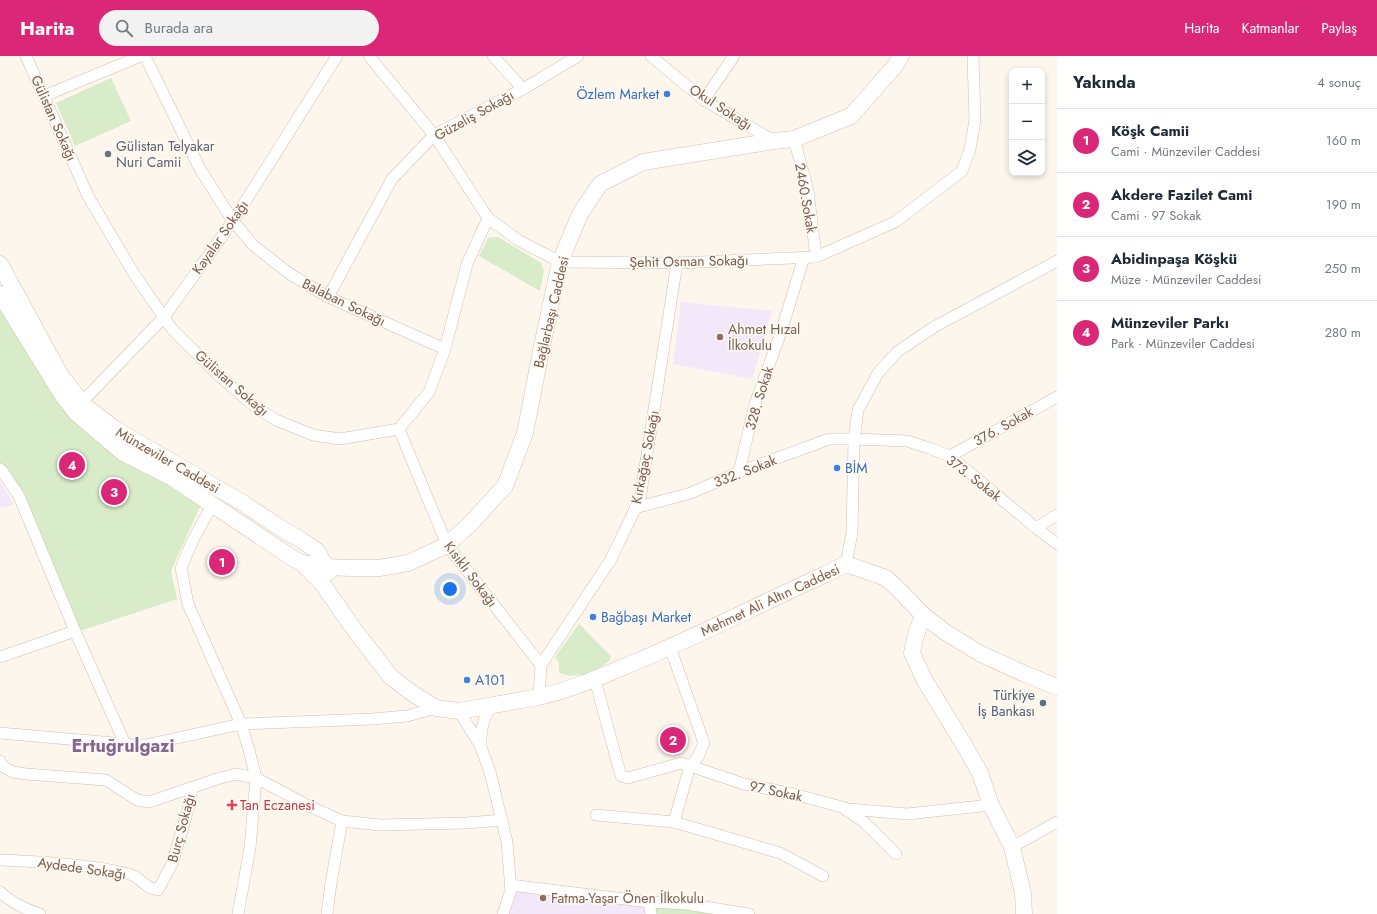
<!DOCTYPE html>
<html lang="tr">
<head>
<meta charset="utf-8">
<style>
  body { margin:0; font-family:Jost,sans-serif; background:#f2f2f3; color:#1f2937 }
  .controls { position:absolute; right:12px; top:12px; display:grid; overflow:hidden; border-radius:8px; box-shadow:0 2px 6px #0003 }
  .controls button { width:36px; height:36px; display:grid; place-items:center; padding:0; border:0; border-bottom:1px solid #e0e1e3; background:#fff; color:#1f2937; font:20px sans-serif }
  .you { position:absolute; left:450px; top:533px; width:14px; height:14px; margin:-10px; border:3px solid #fff; border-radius:50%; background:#1a73e8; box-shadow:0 0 0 6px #1a73e833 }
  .badge { display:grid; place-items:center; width:26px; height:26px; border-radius:50%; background:#db2777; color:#fff; font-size:13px; font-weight:700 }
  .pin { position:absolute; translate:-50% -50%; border:2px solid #fff; box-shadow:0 1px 4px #0006 }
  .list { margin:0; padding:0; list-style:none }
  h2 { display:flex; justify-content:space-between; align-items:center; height:52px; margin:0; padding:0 16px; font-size:17px }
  h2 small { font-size:13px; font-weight:400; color:#747a83 }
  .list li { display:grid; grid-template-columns:26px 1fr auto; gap:12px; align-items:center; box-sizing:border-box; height:64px; padding:0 16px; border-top:1px solid #e0e1e3 }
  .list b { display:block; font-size:15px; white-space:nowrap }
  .list p { margin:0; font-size:13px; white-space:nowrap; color:#747a83 }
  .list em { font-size:13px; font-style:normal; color:#747a83 }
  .icon { flex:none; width:22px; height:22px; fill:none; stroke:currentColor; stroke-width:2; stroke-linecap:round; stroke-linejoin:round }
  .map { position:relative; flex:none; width:1057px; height:858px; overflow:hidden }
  header { display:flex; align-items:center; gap:24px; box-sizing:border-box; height:56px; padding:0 20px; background:#db2777; color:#fff }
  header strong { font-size:19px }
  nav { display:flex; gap:22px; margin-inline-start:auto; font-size:14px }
  .search { width:280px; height:36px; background:#f2f2f3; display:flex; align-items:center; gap:10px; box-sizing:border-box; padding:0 14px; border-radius:22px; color:#747a83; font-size:15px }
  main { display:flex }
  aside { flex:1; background:#fff }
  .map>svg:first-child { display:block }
  .education { fill:#f3e8fa }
  .green { fill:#d8ecc9 }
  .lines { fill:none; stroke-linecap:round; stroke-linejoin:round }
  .street-casing { stroke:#d1beb0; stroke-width:12 }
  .secondary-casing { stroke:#d6c0b0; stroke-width:17 }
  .street { stroke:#fff; stroke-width:11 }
  .secondary { stroke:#fff; stroke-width:16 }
  .shop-dot { fill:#3f7fe0; stroke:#fffaf3; stroke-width:1.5 }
  .worship-dot { fill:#6b7280; stroke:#fffaf3; stroke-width:1.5 }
  .education-dot { fill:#8d6e63; stroke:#fffaf3; stroke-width:1.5 }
  .service-dot { fill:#5c6f8a; stroke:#fffaf3; stroke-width:1.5 }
  .health-dot { fill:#e0444e; stroke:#fffaf3; stroke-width:1.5 }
  .labels { text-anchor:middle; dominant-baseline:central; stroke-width:3; stroke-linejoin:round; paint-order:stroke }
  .shop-label { font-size:14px; fill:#366cbe; stroke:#fffaf3; text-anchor:start }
  .street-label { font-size:14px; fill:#7a5c4d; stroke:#fffaf3 }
  .worship-label { font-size:14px; fill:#5b616d; stroke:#fffaf3; text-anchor:start }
  .education-label { font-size:14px; fill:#785e54; stroke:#fffaf3; text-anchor:start }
  .service-label { font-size:14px; fill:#4e5e75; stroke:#fffaf3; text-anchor:end }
  .health-label { font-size:14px; fill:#be3a42; stroke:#fffaf3; text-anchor:start }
  .district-label { font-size:18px; font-weight:bold; fill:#846695; stroke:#fffaf3 }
</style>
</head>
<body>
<header>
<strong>Harita</strong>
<div class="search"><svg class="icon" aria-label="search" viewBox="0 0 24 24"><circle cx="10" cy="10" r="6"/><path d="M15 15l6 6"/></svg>Burada ara</div>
<nav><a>Harita</a><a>Katmanlar</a><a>Paylaş</a></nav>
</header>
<main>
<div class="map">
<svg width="1057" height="858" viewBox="0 0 1057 858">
  <rect width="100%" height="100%" fill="#fdf6ec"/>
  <g class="education">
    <path d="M 681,246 L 772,255 L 752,323 L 673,308 Z"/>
    <path d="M 0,424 L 7,437 L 14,449 L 0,452 Z"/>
    <path d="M 511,834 L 643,849 L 651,858 L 503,858 Z"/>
  </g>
  <g class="green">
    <path d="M 111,22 L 131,65 L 75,90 L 56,47 Z"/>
    <path d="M 492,181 L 498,181 L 541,207 L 544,214 L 540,235 L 479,200 L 488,182 Z"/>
    <path d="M 0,244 L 75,360 L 203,444 L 171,515 L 177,543 L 77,576 L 40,475 L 19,430 L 0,408 Z"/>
    <path d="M 579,568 L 611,600 L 609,605 L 591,618 L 570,620 L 559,617 L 559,607 L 555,601 Z"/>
    <path d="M 643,849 L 749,858 L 651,858 Z"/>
  </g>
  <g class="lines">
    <g class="street-casing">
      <g id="street">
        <path d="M 26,0 L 88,140 L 134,218 L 172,273 L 214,315 L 254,350 L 276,364 L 313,379 L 340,383 L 399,373 L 429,336 L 445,293 L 467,208 L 488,162"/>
        <path d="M 145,0 L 200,113 L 233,165 L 254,190 L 290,218 L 328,241 L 445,293"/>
        <path d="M 369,0 L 434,79 L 488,162 L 518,184 L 560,206 L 677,207 L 816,201 L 895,166 L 962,115 L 970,93 L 975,64 L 973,0"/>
        <path d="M 493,0 L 523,33"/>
        <path d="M 651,0 L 704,44 L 774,85"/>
        <path d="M 44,40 L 141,0"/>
        <path d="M 704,44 L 734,0"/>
        <path d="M 794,83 L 808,134 L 816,201"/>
        <path d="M 328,241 L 392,123 L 434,79 L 523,33 L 578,0"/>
        <path d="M 82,346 L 164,261 L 233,165 L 337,0"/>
        <path d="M 399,373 L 447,489 L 541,609"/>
        <path d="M 950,400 L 1057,341"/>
        <path d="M 0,413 L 3,416 L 19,440 L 75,575 L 125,688"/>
        <path d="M 739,416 L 755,348 L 781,276 L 804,201"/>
        <path d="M 212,449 L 192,486 L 181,512 L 188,548 L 241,668 L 249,694 L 256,722 L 250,792 L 238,858"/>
        <path d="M 635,452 L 691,437 L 739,416 L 829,383 L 854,383 L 907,385 L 929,392 L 950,400 L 1036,472 L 1057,488"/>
        <path d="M 1036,472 L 1057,459"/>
        <path d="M 846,508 L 852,477 L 854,383 L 858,354 L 878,317 L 897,296 L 934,271 L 1057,205"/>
        <path d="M 670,591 L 704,687 L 698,701 L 690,710 L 744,728 L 794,738 L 849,753 L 907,758 L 991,749"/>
        <path d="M 0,601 L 75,575"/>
        <path d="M 595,624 L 621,720 L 628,722 L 681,707 L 690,710 L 674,766"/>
        <path d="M 539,641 L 541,609 L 610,505 L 640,443 L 677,207"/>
        <path d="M 459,655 L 480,689 L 490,716 L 507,786 L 511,834 L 503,858"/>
        <path d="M 0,677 L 125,688 L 141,690 L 241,668 L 372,663 L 407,660 L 436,652"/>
        <path d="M 480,689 C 482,672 482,663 492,649"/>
        <path d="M 0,705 L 4,711 L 13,716 L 26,718 L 106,724 L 137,744 L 149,746 L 217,723 L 236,718 L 256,722 L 309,750 L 342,765 L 380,769 L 467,767 L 502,764"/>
        <path d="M 846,754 L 864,766 L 896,798"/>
        <path d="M 596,759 L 674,766 L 780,797 L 823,820"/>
        <path d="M 1012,791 L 1057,766"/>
        <path d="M 0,804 C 43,806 87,808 129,818 C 141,821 145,833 158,834 L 172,808 L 188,754 L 192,732"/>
        <path d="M 510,829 L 649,846"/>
        <path d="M 0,836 C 12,847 25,853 40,858"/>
        <path d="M 327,858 L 331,827 L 342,765"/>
        <path d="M 651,858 L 649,846 L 686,848 L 749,858"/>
      </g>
    </g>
    <g class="secondary-casing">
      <g id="secondary">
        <path d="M 0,208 L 61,320 L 85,350 L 115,373 L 243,447 L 279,471 L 301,484 L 317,495 L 329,516"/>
        <path d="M 0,238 L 63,340 L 76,357 L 122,396 L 171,421 L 294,503 L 302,507 L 321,526 L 356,576 L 391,621 L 412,637 L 436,652 L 459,655 L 539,641 C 571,634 602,620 633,607 C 698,580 762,547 826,518 L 846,508 L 886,522 L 900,535 L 923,559 L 945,576 L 981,598 L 1025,618 L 1057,631"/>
        <path d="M 302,507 L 326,511 L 350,512 L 379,512 L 408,507 L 447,489 L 470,468 L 505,430 L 525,377 L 542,290 L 560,206 L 580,158 L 600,128 L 643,106 L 774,85 L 794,83 L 851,60 L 895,10 L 901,0"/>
        <path d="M 923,559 L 915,582 L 912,597 L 925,625 L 966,692 L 980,717 L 991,749 L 1012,791 L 1023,837 L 1024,858"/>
      </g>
    </g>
    <use href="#street" class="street"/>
    <use href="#secondary" class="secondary"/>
  </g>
  <g class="shop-dot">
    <circle cx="667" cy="38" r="4"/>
    <circle cx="837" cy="412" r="4"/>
    <circle cx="593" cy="561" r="4"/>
    <circle cx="467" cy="624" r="4"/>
  </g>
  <circle class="worship-dot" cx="108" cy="98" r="4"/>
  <g class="education-dot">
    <circle cx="720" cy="281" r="4"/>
    <circle cx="543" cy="842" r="4"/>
  </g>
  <circle class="service-dot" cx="1043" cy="647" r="4"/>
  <path class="health-dot" d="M230 743h4v4h4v4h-4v4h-4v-4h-4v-4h4z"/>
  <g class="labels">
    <g class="shop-label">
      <text x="659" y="38" text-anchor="end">Özlem Market</text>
      <text x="845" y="412">BİM</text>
      <text x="601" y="561">Bağbaşı Market</text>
      <text x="475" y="624">A101</text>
    </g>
    <g class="street-label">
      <text transform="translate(721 51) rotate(33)">Okul Sokağı</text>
      <text transform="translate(474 59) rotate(-29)">Güzeliş Sokağı</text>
      <text transform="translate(54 62) rotate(66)">Gülistan Sokağı</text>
      <text transform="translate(806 142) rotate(80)">2460.Sokak</text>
      <text transform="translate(220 181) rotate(-55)">Kayalar Sokağı</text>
      <text transform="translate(689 205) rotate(-1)">Şehit Osman Sokağı</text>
      <text transform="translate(344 246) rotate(26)">Balaban Sokağı</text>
      <text transform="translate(551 256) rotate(-77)">Bağlarbaşı Caddesi</text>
      <text transform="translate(232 327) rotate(41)">Gülistan Sokağı</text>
      <text transform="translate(759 342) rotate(-73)">328. Sokak</text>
      <text transform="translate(1003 370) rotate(-29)">376. Sokak</text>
      <text transform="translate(645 401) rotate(-79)">Kırkağaç Sokağı</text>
      <text transform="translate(168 404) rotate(30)">Münzeviler Caddesi</text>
      <text transform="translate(745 415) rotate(-21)">332. Sokak</text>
      <text transform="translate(974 422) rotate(38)">373. Sokak</text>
      <text transform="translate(471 518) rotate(53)">Kısıklı Sokağı</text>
      <text transform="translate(770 544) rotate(-25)">Mehmet Ali Altın Caddesi</text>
      <text transform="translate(776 735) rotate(12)">97 Sokak</text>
      <text transform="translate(181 772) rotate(-75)">Burç Sokağı</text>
      <text transform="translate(82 812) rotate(8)">Aydede Sokağı</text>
    </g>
    <g class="worship-label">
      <text x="116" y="90">Gülistan Telyakar<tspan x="116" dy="16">Nuri Camii</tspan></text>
    </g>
    <g class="education-label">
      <text x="728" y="273">Ahmet Hızal<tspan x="728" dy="16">İlkokulu</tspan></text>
      <text x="551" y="842">Fatma-Yaşar Önen İlkokulu</text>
    </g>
    <g class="service-label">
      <text x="1035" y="639">Türkiye<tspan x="1035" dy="16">İş Bankası</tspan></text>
    </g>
    <g class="health-label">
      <text x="240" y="749">Tan Eczanesi</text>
    </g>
    <g class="district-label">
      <text x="123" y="690">Ertuğrulgazi</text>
    </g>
  </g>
</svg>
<div class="controls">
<button>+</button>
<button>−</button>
<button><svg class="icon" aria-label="layers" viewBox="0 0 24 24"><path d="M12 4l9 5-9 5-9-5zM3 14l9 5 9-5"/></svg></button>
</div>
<div class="you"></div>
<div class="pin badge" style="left:222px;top:506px">1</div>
<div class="pin badge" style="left:673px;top:684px">2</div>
<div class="pin badge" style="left:114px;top:436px">3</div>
<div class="pin badge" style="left:72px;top:409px">4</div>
</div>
<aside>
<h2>Yakında<small>4 sonuç</small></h2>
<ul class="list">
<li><span class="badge">1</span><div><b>Köşk Camii</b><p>Cami · Münzeviler Caddesi</p></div><em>160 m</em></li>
<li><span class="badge">2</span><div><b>Akdere Fazilet Cami</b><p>Cami · 97 Sokak</p></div><em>190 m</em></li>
<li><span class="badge">3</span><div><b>Abidinpaşa Köşkü</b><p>Müze · Münzeviler Caddesi</p></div><em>250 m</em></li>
<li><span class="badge">4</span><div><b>Münzeviler Parkı</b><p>Park · Münzeviler Caddesi</p></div><em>280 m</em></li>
</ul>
</aside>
</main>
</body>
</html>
